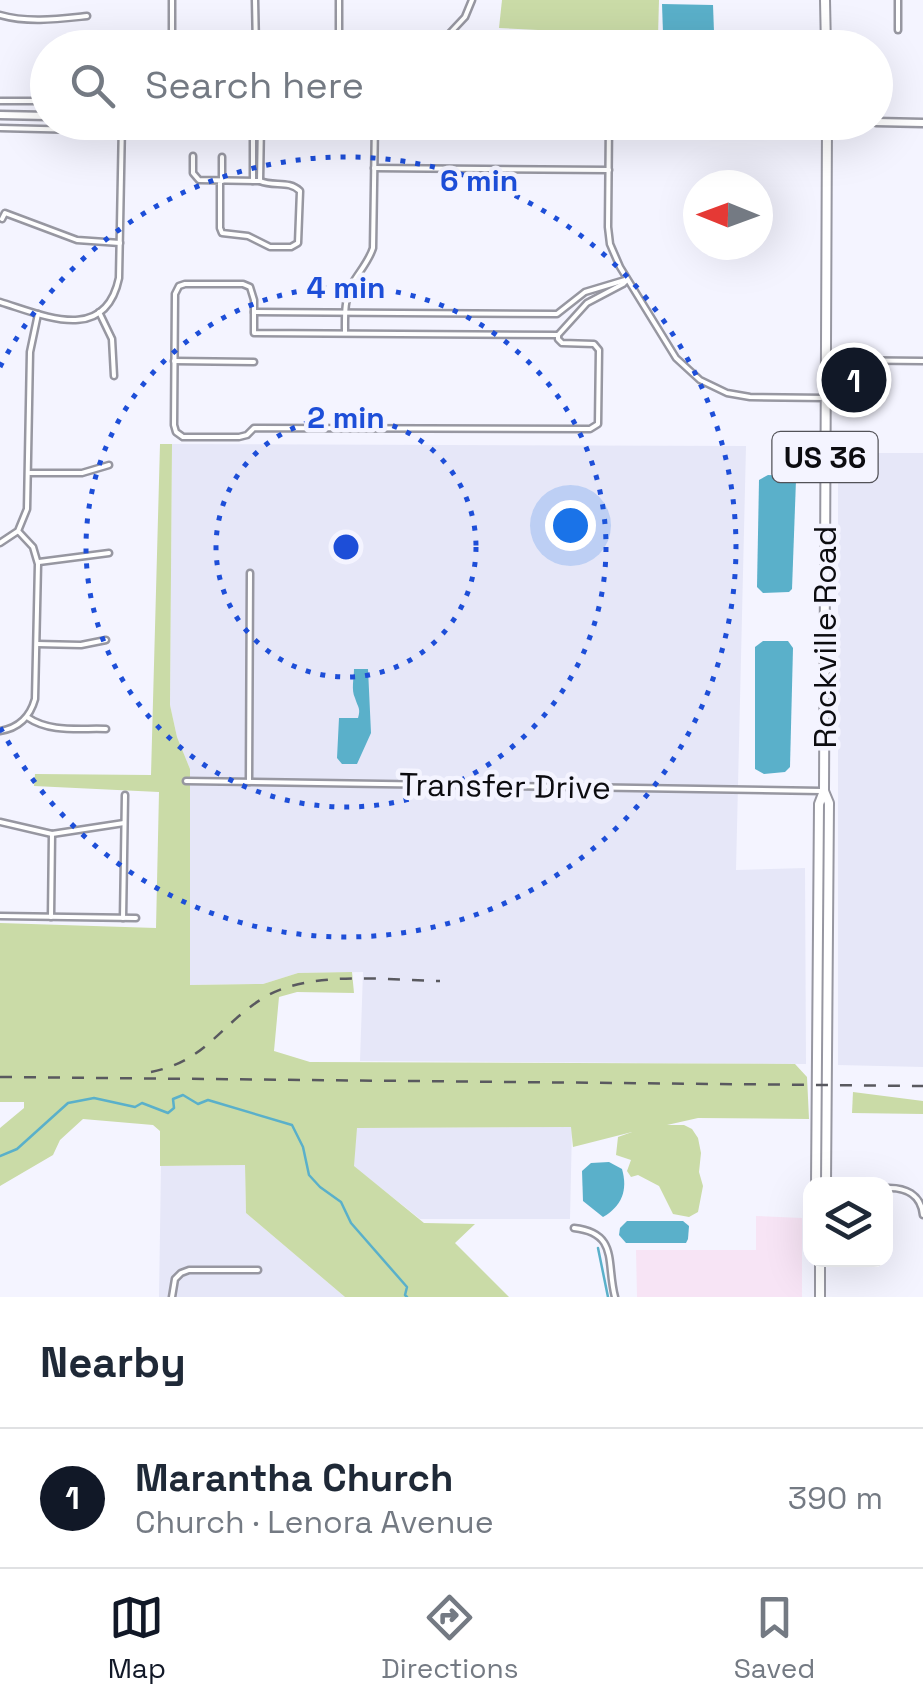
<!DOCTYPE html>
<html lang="en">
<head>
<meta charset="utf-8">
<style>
  body { margin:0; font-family:"Space Grotesk",sans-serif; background:#f6f6f7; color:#1f2937 }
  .controls { position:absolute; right:30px; bottom:30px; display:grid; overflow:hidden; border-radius:20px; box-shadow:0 10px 40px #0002 }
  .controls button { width:90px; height:90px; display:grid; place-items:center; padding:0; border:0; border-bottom:2px solid #e0e1e3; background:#fff; color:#1f2937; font:50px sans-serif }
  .compass { position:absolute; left:683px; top:170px; width:90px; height:90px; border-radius:50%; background:#fff; box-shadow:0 10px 40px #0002; rotate:271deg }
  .you { position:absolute; left:570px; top:525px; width:35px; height:35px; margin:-25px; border:8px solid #fff; border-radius:50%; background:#1a73e8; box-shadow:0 0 0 15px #1a73e833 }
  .badge { display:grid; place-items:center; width:65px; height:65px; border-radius:50%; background:#111827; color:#fff; font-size:32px; font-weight:700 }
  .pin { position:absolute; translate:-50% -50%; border:5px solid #fff; box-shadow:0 2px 10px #0006 }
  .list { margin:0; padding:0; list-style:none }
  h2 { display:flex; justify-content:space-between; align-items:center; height:130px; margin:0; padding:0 40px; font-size:42px }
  h2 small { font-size:32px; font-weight:400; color:#747a83 }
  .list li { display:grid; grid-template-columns:65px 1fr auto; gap:30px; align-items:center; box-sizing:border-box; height:140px; padding:0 40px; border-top:2px solid #e0e1e3 }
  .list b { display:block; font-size:38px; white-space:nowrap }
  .list p { margin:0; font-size:32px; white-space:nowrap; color:#747a83 }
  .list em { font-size:32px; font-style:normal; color:#747a83 }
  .icon { flex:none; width:55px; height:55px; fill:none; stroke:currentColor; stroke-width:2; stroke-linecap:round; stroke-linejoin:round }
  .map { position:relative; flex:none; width:923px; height:1297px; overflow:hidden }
  .search { position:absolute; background:#fff; box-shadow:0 10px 40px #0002; left:30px; right:30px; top:30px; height:110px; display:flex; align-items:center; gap:25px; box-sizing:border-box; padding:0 35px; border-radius:55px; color:#747a83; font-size:38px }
  .sheet { height:270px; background:#fff }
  nav { display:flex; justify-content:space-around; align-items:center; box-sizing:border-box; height:140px; border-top:2px solid #e0e1e3; background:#fff; font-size:28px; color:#747a83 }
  nav a { display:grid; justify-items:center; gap:5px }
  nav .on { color:#111827 }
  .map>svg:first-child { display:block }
  .commercial { fill:#f7e4f5 }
  .built { fill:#e6e7f8 }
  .green { fill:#cadba7 }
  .water { fill:#5ab0ca }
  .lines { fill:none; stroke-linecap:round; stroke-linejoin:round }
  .stream { stroke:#5ab0ca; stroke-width:2.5 }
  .street-casing { stroke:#9797a1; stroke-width:9 }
  .secondary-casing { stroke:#9797a1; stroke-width:11 }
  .primary-casing { stroke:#9797a1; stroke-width:12 }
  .street { stroke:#fff; stroke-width:4 }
  .secondary { stroke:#fff; stroke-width:6 }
  .primary { stroke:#fff; stroke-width:8 }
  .rail { stroke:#59595f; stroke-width:2.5; stroke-dasharray:12 12; stroke-linecap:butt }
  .ring { fill:none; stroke:#1d4ed8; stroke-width:5; stroke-dasharray:5 10 }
  .labels { text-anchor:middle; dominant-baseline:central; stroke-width:9; stroke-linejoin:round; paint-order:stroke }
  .shield { fill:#f4f4ff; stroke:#525258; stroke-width:2.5 }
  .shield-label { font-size:30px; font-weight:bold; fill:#0c0c10 }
  .street-label { font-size:32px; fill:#0c0c10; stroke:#f4f4ff }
  .centre { fill:#1d4ed8; stroke:#f4f4ff; stroke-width:5 }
  .ring-label { font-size:30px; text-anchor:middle; font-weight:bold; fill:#1d4ed8; stroke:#f4f4ff; stroke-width:9; stroke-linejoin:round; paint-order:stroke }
</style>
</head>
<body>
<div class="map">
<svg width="923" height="1297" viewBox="0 0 923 1297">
  <rect width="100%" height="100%" fill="#f4f4ff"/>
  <path class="commercial" d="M 756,1216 L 802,1218 L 802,1297 L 637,1297 L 636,1250 L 756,1250 Z"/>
  <g class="built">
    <path d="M 172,444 L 746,446 L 736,870 L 805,868 L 806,1064 L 360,1061 L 363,972 L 298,973 L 263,984 L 190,985 L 190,769 L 177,737 L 170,705 Z"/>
    <path d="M 838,453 L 923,453 L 923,1067 L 838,1065 Z"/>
    <path d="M 572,1127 L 570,1219 L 420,1219 L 353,1166 L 356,1128 Z"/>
    <path d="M 245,1165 L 246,1213 L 345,1297 L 159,1297 L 161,1166 Z"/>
  </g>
  <g class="green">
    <path d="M 502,0 L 659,0 L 658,36 L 499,28 Z"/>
    <path d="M 160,444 L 172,444 L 170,705 L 177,737 L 190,769 L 190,985 L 263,984 L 298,973 L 352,972 L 354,993 L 297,992 L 279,997 L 274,1051 L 310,1062 L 795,1064 L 807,1077 L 809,1119 L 698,1118 L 667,1125 L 684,1125 L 692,1129 L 698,1138 L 701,1153 L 699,1172 L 703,1186 L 698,1212 L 689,1217 L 673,1214 L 659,1186 L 638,1175 L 631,1177 L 627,1171 L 631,1160 L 616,1155 L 618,1137 L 632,1132 L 573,1147 L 571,1127 L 357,1128 L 354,1166 L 424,1223 L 475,1224 L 455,1243 L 509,1297 L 345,1297 L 246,1213 L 245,1165 L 160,1166 L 160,1131 L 153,1125 L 83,1119 L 60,1140 L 53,1155 L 0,1186 L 0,1128 L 24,1108 L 24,1102 L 0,1102 L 0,923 L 156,928 L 159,792 L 34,786 L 35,774 L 151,775 Z"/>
    <path d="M 853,1092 L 923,1101 L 923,1114 L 852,1113 Z"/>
  </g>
  <g class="water">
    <path d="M 662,4 L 713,5 L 714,32 L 663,33 Z"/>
    <path d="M 768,475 L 789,476 L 796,480 L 792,589 L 789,592 L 763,593 L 757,587 L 759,480 Z"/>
    <path d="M 763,641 L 788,641 L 793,648 L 790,767 L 785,772 L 764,774 L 755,769 L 755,647 Z"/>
    <path d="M 354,669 L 368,669 L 371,733 L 357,764 L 342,764 L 337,758 L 339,718 L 358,718 C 361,708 358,708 355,698 C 351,690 354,678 354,669 Z"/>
    <path d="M 609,1162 L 622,1169 C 628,1190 622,1206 603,1217 L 583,1201 L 582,1171 L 591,1163 Z"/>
    <path d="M 627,1221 L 683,1221 L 689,1226 L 688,1239 L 686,1243 L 626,1243 L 619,1235 L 620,1228 Z"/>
  </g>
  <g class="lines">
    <g class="stream">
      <path d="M 0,1156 L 17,1149 L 68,1103 L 94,1098 L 135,1107 L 142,1103 L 168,1113 L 174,1108 L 173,1099 L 183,1095 L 198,1104 L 208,1100 L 292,1125 L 303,1147 L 309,1175 L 320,1187 L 341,1202 L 351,1223 L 407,1287 L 405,1295 L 407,1297"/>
      <path d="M 598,1248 L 608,1297"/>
    </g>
    <g class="street-casing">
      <g id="street">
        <path d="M 172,0 L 172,48"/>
        <path d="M 255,0 L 256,48"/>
        <path d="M 339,0 L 339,48"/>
        <path d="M 898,0 L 898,30"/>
        <path d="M 0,15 C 28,23 58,19 87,16"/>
        <path d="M 436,48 L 465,17 L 472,0"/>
        <path d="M 691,48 L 697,42"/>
        <path d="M 0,101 L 48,101"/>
        <path d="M 253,122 L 253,181"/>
        <path d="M 609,122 L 608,227 L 610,244 L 620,267 L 676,358 L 700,380 L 727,393 L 750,397 L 826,398"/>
        <path d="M 0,128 L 122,131"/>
        <path d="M 193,156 L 193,173 L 199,180 L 260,181 C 274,187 289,180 300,191 L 298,243 L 291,247 L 270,247 L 248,236 L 222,233 L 220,228 L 220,181"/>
        <path d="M 374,168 L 609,170"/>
        <path d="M 222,181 L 222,157"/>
        <path d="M 260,181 L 261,122"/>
        <path d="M 2,219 L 5,213 L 77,240 L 120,243"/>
        <path d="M 185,284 L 243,284 L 250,287 L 254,300 L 254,333 L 558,335 L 558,339 L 562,343 L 594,344 L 599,350 L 598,424 L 590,429 L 254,428 L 247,435 L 239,437 L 183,437 L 176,432 L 174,425 L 175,294 L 179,286 Z"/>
        <path d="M 0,302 C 43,315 105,345 119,278 L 122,122"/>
        <path d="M 99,312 L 112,339 L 114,376"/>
        <path d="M 254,312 L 557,314 L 585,292 L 625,280"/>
        <path d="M 345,333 C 345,317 344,299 352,284 C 359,272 369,261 373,248 L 375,122"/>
        <path d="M 558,335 L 587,303 L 623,284 L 627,280"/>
        <path d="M 826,360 L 923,361"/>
        <path d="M 174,361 L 254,362"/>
        <path d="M 30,473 L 82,473 L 109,465"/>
        <path d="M 0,543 L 18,531 L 27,509 L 30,352 L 38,314"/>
        <path d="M 39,562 L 109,553"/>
        <path d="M 37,644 L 81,645 L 106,640"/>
        <path d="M 27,717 C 50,733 79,728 106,729"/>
        <path d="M 0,731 C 19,728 30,717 35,699 L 38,564 L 33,547 L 19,532"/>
        <path d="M 186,781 L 821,791"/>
        <path d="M 249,782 L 250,573"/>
        <path d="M 0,822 L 52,834 L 124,823"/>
        <path d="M 0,916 L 136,918"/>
        <path d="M 51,917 L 52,834"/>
        <path d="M 123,918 L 125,795"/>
        <path d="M 886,1188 C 905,1187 921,1194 923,1215"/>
        <path d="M 574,1228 C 619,1233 606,1263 615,1297"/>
        <path d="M 172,1297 L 175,1279 L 181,1273 L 189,1270 L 258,1270"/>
      </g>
    </g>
    <g class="secondary-casing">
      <g id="secondary">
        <path d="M 0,115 L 48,116"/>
        <path d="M 876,122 L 923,123"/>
      </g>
    </g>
    <g class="primary-casing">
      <g id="primary">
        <path d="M 825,0 L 826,48"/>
        <path d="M 816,1184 L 819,804 L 824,791"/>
        <path d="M 826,1184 L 829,803 L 824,791 L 827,122"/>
        <path d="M 820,1260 L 820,1297"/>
      </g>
    </g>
    <use href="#street" class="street"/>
    <use href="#secondary" class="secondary"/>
    <use href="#primary" class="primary"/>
    <g class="rail">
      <path d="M 151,1072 C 207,1061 221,1023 265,997 C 310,970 388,980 440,981"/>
      <path d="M 0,1077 L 923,1086"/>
    </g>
  </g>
  <g class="ring">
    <circle cx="346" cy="547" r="130"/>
    <circle cx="346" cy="547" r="260"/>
    <path d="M0 367A390 390 0 1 1 0 727"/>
  </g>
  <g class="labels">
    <rect class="shield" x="772.5" y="432" width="105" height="50" rx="8"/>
    <g class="shield-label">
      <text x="825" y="457">US 36</text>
    </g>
    <g class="street-label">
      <text transform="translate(825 637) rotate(-90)">Rockville Road</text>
      <text transform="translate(505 786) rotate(1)">Transfer Drive</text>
    </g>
  </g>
  <circle cx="346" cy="547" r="15" class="centre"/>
  <g class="ring-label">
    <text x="479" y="191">6 min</text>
    <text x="346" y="298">4 min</text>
    <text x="346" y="428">2 min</text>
  </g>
</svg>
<div class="controls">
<button><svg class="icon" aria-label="layers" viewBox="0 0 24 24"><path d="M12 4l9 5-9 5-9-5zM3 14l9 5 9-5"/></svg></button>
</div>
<svg class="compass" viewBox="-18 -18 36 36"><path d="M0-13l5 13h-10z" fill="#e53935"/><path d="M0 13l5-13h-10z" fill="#747a83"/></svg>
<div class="you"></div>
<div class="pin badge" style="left:854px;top:380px">1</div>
<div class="search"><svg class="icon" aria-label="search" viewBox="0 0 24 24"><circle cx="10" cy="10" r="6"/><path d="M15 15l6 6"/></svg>Search here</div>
</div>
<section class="sheet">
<h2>Nearby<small></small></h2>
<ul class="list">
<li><span class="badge">1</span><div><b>Marantha Church</b><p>Church · Lenora Avenue</p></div><em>390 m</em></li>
</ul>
</section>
<nav>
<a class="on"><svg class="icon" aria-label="map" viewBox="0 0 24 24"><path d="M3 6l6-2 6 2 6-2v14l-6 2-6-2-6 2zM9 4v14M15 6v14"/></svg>Map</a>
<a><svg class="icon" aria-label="directions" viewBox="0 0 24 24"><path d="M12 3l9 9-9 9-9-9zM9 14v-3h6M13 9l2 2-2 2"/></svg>Directions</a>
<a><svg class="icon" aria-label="saved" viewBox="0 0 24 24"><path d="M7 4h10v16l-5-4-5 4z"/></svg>Saved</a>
</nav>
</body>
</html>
